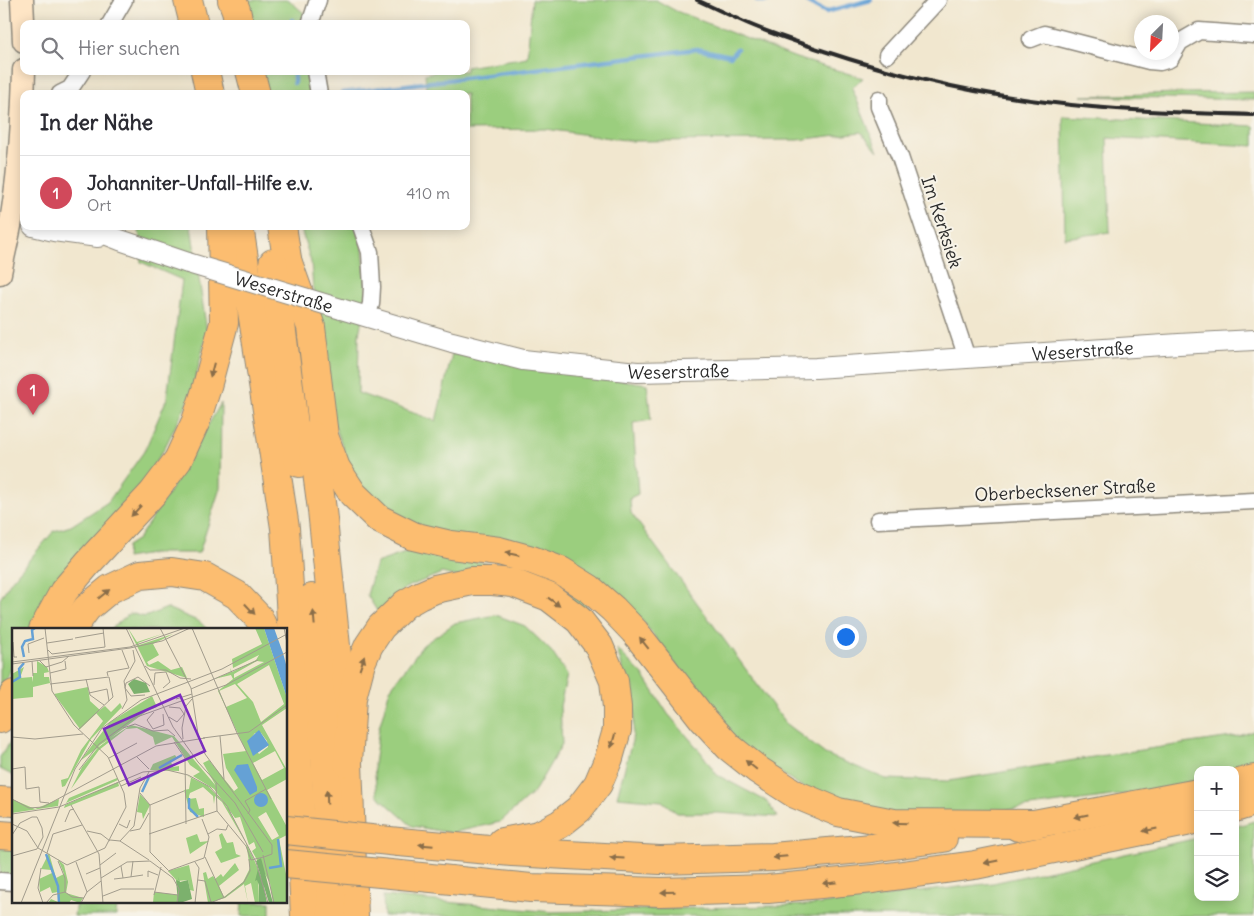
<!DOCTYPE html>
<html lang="de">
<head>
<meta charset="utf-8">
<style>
  body { margin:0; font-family:Delius,sans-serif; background:#f2f2f3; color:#2b2b33 }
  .controls { position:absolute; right:15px; bottom:15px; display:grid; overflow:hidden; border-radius:10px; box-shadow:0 2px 12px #0003 }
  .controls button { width:45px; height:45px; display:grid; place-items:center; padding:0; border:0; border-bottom:1px solid #e1e1e2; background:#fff; color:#2b2b33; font:25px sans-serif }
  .compass { position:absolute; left:1134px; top:15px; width:45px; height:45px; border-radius:50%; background:#fff; box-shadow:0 2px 12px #0003; rotate:204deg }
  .you { position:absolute; left:845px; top:636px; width:18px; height:18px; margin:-12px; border:4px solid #fff; border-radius:50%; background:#1a73e8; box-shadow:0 0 0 8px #1a73e833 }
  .badge { display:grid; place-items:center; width:32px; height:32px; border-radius:50%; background:#d1495b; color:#fff; font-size:16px; font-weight:700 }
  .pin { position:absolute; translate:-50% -41px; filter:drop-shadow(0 1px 2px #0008) }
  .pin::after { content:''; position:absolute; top:26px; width:18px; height:15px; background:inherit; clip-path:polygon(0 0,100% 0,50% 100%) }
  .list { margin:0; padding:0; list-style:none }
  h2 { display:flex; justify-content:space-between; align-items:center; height:65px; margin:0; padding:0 20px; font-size:21px }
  h2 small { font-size:16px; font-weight:400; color:#7c7c81 }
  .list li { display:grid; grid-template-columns:32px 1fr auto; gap:15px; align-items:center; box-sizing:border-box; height:75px; padding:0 20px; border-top:1px solid #e1e1e2 }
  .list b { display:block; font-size:19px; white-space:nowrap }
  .list p { margin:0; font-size:16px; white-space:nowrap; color:#7c7c81 }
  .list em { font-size:16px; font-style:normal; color:#7c7c81 }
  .icon { flex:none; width:28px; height:28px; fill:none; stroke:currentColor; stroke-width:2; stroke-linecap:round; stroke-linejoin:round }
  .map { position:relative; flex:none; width:1254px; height:916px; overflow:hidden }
  .search { position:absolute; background:#fff; box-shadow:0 2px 12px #0003; left:20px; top:20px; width:450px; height:55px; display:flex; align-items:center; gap:12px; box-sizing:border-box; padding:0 18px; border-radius:10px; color:#7c7c81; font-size:19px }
  .panel { position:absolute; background:#fff; box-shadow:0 2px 12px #0003; left:20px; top:90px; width:450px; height:140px; border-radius:10px }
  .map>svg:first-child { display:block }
  .green { fill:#9bce7e; stroke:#637c54 }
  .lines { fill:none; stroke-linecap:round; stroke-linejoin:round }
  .stream { stroke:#65a1d5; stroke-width:4.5 }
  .minor-casing { stroke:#8e897d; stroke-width:19 }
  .tertiary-casing { stroke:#8e897d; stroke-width:22 }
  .secondary-casing { stroke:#8e897d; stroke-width:25 }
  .motorway-casing { stroke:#8e897d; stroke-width:30 }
  .minor { stroke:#fff; stroke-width:16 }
  .tertiary { stroke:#fff; stroke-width:20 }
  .secondary { stroke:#fee5c5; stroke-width:22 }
  .motorway { stroke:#fcbd6f; stroke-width:28 }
  .rail { stroke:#2b2b2b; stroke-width:4 }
  .tertiary-bridge-casing { stroke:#8e897d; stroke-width:22; stroke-linecap:butt }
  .motorway-bridge-casing { stroke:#8e897d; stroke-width:30; stroke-linecap:butt }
  .tertiary-bridge { stroke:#fff; stroke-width:20 }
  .motorway-bridge { stroke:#fcbd6f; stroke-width:28 }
  .oneway { fill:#896d4a }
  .labels { text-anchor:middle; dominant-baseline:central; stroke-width:4; stroke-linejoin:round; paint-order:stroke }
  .street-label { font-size:18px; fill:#2b2b2b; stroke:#f7f3e8 }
  .inset-river { fill:none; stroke:#65a1d5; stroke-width:2.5 }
  .inset-road { fill:none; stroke:#a29c8d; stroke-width:1 }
  .view { fill:#7b2cbf; fill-opacity:0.15; stroke:#7b2cbf; stroke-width:2.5 }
  .inset-edge { fill:none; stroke:#2b2b2b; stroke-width:2.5 }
</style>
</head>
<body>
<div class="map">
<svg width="1254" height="916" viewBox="0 0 1254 916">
  <rect width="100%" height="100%" fill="#f7f3e8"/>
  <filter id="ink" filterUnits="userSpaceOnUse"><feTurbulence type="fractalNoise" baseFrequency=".02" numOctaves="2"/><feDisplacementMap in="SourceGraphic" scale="10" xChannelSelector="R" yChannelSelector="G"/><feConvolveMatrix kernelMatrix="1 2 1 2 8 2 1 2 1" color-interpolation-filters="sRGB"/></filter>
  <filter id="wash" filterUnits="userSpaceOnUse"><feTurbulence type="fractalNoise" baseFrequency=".0096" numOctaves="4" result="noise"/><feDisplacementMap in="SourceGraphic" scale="20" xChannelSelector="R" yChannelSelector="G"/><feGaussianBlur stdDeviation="1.12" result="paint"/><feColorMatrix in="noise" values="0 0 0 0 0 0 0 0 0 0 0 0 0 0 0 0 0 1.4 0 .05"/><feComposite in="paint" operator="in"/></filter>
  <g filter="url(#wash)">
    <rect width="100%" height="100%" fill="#f1e7cf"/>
    <g class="green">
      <path d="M 236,0 L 289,0 L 307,16 L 307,24 L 242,24 Z"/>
      <path d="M 532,0 L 656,0 L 676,11 L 796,58 L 863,78 L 852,88 L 878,152 L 861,132 L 798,140 L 632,141 L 545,129 L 466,130 L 466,94 L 427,94 L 425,74 L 439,71 L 466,71 L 466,67 L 527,57 Z"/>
      <path d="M 255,71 L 312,71 L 316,94 L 261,94 Z"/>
      <path d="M 1254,92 L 1254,100 L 1081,96 L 1181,93 Z"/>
      <path d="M 1063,116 L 1254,126 L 1254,146 L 1107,138 L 1110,232 L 1065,238 Z"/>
      <path d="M 139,226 L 191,226 L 207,332 L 192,393 L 164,449 L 135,496 L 39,608 L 29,630 L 14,630 L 14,662 L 0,692 L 0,599 L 11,581 L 54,531 L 71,526 L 108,502 L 145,450 L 167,398 L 182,280 L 141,262 Z"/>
      <path d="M 300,226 L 356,226 L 363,248 L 367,296 L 359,334 L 358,393 L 436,421 L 452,354 L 647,384 L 651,420 L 633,423 L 638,494 L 630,498 L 631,513 L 786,724 L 825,754 L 886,779 L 949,781 L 1099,756 L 1239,736 L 1254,731 L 1254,767 L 1235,770 L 1198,770 L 1198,784 L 1193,785 L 941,819 L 861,811 L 804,788 L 739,746 L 630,605 L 569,566 L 437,533 L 393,517 L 359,489 L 325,401 L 316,327 L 311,262 Z"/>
      <path d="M 221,403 L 220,488 L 199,553 L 157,553 L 126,558 L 127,546 L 138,539 L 168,494 Z"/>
      <path d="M 414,550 L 491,564 L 538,574 L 582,598 L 588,610 L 442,573 L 405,588 L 379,614 L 367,595 L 376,563 Z"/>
      <path d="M 167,608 L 200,622 L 208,630 L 110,630 L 130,613 L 145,617 Z"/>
      <path d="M 496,615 L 525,626 L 551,651 L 567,675 L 560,706 L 562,744 L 534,792 L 500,822 L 451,833 L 412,826 L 377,795 L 374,765 L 379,728 L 390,689 L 423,645 L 455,623 Z"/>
      <path d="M 617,649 L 643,675 L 668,714 L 700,751 L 717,775 L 766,801 L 778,817 L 718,813 L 677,813 L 662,801 L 617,797 L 632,741 L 635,713 Z"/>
      <path d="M 14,737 L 14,776 L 0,769 L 0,757 Z"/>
      <path d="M 1254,821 L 1254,916 L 384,916 L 383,896 L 552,912 L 813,905 L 993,883 L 1198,838 L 1198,897 L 1235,897 L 1235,827 Z"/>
      <path d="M 0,848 L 14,849 L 14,879 L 0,878 Z"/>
      <path d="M 76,902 L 117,902 L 116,916 L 74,916 Z"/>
      <path d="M 242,902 L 270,902 L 270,916 L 241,916 Z"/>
    </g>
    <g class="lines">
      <g class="stream">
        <path d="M 804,0 L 826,12 L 871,0"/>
        <path d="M 757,1 L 766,1 L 770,0"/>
        <path d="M 292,20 L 292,24"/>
        <path d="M 294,71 L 294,83"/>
        <path d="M 342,93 L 697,49 L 731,56 L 737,49"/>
      </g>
    </g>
  </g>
  <g filter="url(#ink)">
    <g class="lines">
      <g class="minor-casing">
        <g id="minor">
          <path d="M 110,24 L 124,0"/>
          <path d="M 310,24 L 318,0"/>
          <path d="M 1031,39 L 1044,34 L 1149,61 L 1160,62 L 1170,59 L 1180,42 L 1199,31 L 1254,35"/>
          <path d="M 887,55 L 938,0"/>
          <path d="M 315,71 L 319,94"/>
          <path d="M 60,94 L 70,89 L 82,71"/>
          <path d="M 879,99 L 879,107 L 900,157 L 967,358"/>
          <path d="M 361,226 L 370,252 L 372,287 L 371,304 L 367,316"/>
          <path d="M 878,520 L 1254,501"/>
          <path d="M 0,881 L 14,882"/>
        </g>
      </g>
      <g class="tertiary-casing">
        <g id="tertiary">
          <path d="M 33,226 L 54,231 L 98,237"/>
          <path d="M 84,226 L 120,240 L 188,263"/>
          <path id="s1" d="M 341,309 L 452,342 L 523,360 L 637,372 L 816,368 L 1179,344 L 1254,340"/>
        </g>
      </g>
      <g class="secondary-casing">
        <g id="secondary">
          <path d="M 22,0 L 24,41"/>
          <path d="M 0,273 C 4,252 10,230 13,209 C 20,163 23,116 24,70"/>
        </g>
      </g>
      <g class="motorway-casing">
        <g id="motorway">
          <path d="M 188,0 L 194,24"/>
          <path d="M 232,0 L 236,10 L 239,24"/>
          <path d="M 205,71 L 210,94"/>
          <path d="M 250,71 L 256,94"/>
          <path d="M 239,226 L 285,528 L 290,601 L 305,916"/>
          <path d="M 282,226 L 290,278"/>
          <path d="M 287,260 L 311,327 L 324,436 L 336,468 L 353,494 L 379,519 L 413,536 L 451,545 L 499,551 L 532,560 L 561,571 L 590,589 L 613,609 L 635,632 L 703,719 L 729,747 L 758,770 L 795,794 L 838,812 L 894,823 L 1036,824"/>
          <path d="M 273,263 L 299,463"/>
          <path d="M 312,435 L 322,510 L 348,763 L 354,916"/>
          <path d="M 312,598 L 325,757 L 332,916"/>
          <path d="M 43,630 L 64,591 L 88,563 L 153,493 L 178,460 L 196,421 L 206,390 L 224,323 L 222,226"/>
          <path d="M 71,630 L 87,608 L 110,589 L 140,575 L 172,572 L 205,577 L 237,595 L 259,618 L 264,630"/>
          <path d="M 0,719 L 9,704 L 14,694"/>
          <path d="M 348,763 L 352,698 L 361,663 L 369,645 L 381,627 L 405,604 L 419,596 L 435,589 L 472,581 L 492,581 L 513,583 L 549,597 L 579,620 L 599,646 L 614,681 L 617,707 L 617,730 L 609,758 L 598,784 L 579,809 L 560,824 L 539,835 L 502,842"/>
          <path d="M 1235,784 L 1254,779"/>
          <path d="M 0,801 L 14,802"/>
          <path d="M 1235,808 L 1254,802"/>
          <path d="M 1018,827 L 1198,793"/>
          <path d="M 0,835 L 14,836"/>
          <path d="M 399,842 L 512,852 L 660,860 L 773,857 L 872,848 L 943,838"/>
          <path d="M 401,875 L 531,888 L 661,892 L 768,889 L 873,879 L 975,865 L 1186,822 L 1198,819"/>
        </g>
      </g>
      <use href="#minor" class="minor"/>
      <use href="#tertiary" class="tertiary"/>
      <use href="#secondary" class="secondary"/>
      <use href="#motorway" class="motorway"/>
      <path class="rail" d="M 697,0 C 712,7 727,14 742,21 C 768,33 797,42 824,51 C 896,75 970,93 1046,102 C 1115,111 1185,113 1254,115"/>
      <g class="tertiary-bridge-casing">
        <g id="tertiary-bridge">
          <path id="s2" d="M 188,263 L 341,309"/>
        </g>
      </g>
      <g class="motorway-bridge-casing">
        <g id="motorway-bridge">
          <path d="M 286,830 L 399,842"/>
          <path d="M 286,864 L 401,875"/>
        </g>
      </g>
      <use href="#tertiary-bridge" class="tertiary-bridge"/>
      <use href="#motorway-bridge" class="motorway-bridge"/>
    </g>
    <defs><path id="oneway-solid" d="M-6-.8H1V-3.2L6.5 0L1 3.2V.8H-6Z" transform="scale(1.25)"/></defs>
    <g class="oneway">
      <use href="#oneway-solid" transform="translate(212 370) rotate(105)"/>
      <use href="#oneway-solid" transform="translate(136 511) rotate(133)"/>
      <use href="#oneway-solid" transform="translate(512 554) rotate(-166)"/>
      <use href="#oneway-solid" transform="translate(104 594) rotate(-39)"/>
      <use href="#oneway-solid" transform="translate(554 602) rotate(36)"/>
      <use href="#oneway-solid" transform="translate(250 609) rotate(47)"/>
      <use href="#oneway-solid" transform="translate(314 618) rotate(-95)"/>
      <use href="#oneway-solid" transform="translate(644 643) rotate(-128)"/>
      <use href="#oneway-solid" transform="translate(362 663) rotate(-71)"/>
      <use href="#oneway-solid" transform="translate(613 741) rotate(106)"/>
      <use href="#oneway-solid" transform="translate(751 765) rotate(-141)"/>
      <use href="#oneway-solid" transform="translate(327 797) rotate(-92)"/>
      <use href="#oneway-solid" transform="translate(1081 816) rotate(169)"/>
      <use href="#oneway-solid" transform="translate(900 823) rotate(-178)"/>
      <use href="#oneway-solid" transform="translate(1150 830) rotate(169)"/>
      <use href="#oneway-solid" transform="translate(426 845) rotate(-175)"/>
      <use href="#oneway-solid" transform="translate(780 857) rotate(175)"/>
      <use href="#oneway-solid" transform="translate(617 858) rotate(-177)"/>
      <use href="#oneway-solid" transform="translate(991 862) rotate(169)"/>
      <use href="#oneway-solid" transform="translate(830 883) rotate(174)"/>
      <use href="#oneway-solid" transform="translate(668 892) rotate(179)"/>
    </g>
  </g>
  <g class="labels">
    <g class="street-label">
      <text transform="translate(942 222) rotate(72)">Im Kerksiek</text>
      <text stroke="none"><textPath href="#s2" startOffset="100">Weserstraße</textPath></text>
      <text stroke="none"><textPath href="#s1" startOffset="750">Weserstraße</textPath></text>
      <text stroke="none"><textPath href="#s1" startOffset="345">Weserstraße</textPath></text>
      <text transform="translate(1065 490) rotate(-3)">Oberbecksener Straße</text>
    </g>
  </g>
  <g transform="translate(12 628)">
    <rect width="275" height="275" fill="#f1e7cf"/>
    <path d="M 116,0 L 125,14 L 150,6 L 126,15 L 127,17 L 161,6 L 141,16 L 147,27 L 135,34 L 137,37 L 146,33 L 159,42 L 170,39 L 175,50 L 192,45 L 175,50 L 135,38 ZM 243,0 L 252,0 L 275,70 L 275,80 L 250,97 L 275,142 L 275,151 L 255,162 L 275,199 L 275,207 L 267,211 L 275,251 L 275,275 L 261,275 L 258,255 L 240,223 L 244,220 L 242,214 L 237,217 L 228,189 L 223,190 L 202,161 L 181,148 L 188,144 L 178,137 L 160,109 L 143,117 L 141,109 L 125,100 L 114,101 L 87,122 L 59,161 L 70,139 L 88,117 L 119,97 L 162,108 L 204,158 L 191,135 L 197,132 L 222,163 L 226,160 L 214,140 L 211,126 L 234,123 L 206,63 L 221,51 L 219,47 L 202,51 L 219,44 L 218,40 L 220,44 L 244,32 L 247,27 L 221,40 L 220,31 L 250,16 ZM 245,33 L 252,34 L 222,50 L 222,46 ZM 257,37 L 272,76 L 249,94 L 241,74 L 225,56 ZM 223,56 L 235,70 L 214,79 L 207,63 ZM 243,105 L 249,105 L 255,113 L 256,119 L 247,126 L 237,113 ZM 263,123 L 272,140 L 250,152 L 241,135 ZM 254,184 L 267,208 L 260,212 L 246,189 ZM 25,33 L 35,39 L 37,44 L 32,45 L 32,49 L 37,49 L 38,55 L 21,59 L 21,69 L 0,71 L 0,46 L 12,39 L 8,50 L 20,49 L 21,54 L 21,45 L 25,45 ZM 140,68 L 145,79 L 135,83 L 68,133 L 98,94 ZM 108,75 L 110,79 L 79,111 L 53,158 L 50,159 L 49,152 L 56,150 L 69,122 L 91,93 L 84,85 L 93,78 L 99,84 ZM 163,127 L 165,130 L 159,134 L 161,139 L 167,138 L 167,143 L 138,142 L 141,136 ZM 174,147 L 196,158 L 215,178 L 231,209 L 240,227 L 246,241 L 247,275 L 243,275 L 239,255 L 233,258 L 236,275 L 232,256 L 213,270 L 196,275 L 191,245 L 194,244 L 196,251 L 201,248 L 203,251 L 209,246 L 211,249 L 223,235 L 227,242 L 207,258 L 212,269 L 231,254 L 238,240 L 234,215 L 210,174 L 203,168 L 202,176 L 201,168 L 191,159 L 178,165 L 177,168 L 177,171 L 184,170 L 187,181 L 192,180 L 192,189 L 178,184 L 172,162 L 177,161 L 179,150 ZM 105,150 L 106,152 L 54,175 L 57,170 ZM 106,154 L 107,158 L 52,180 L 53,177 ZM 128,166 L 138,177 L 131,191 L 130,185 L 125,184 ZM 0,171 L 23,181 L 47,171 L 46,178 L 0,185 ZM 210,205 L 215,215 L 221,214 L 224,226 L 229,228 L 209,235 L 203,224 L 210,220 L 207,207 ZM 185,206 L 188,214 L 197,213 L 178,226 L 174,210 ZM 37,225 L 44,250 L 52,246 L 46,231 L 52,237 L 56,254 L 54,265 L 71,270 L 68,275 L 59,272 L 57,275 L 36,275 L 39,271 L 46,274 L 46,264 L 40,265 L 38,259 L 28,264 L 27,251 L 40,245 L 39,242 L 29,241 ZM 177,237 L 182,263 L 178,262 L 176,252 L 165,253 L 156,243 ZM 142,264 L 167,267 L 166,275 L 141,275 Z" fill="#9bce7e" fill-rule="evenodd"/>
    <path d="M 122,51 L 134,55 L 138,64 L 122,66 L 116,56 ZM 249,230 L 261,275 L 257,275 L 244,233 ZM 246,241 L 251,255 L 255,275 L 247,275 L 247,257 L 245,252 L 243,253 ZM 166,249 L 168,254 L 176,252 L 180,271 L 168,275 L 166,275 L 164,252 L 167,253 Z" fill="#7cb16d"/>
    <path d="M 76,59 L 78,73 L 88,82 L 68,101 L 42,66 Z" fill="#9bce7e"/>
    <path d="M 252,0 L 262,0 L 271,25 L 275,40 L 275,70 ZM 247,102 L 257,117 L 241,128 L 235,113 ZM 236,136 L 245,159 L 245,163 L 238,167 L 222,142 L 225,137 ZM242 172a7 7 0 1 1 14 0a7 7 0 1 1-14 0Z" fill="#65a1d5"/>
    <path class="inset-river" d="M 12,29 L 10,19 L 13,13 L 21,11 L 20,2 L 23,0M 0,54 L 8,49 L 7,41 L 12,35M 147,140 L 170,127M 130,164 L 137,149 L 147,144M 177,170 L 177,180 L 186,189M 34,226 L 46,258 L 47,275M 257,240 L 269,238 L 266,211"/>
    <path class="inset-road" d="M 114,0 L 161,99 L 186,134 L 223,175 L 251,224M 148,0 L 179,60 L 186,106 L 193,126 L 260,217 L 260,226 L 252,229M 180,0 L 225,105 L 259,171M 272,0 L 275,15M 63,10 L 92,5M 1,14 L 2,29 L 5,29M 35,15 L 61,11M 36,22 L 40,26 L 93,19 L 91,0M 17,25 L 16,16 L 32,10M 27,32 L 34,39 L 50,34 L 57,28M 20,33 L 21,48M 0,34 L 118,19 L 173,0M 0,36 L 118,20 L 150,13 L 178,0M 133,38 L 138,42 L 154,42 L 168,50 L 179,51M 38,45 L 54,41 L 53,33M 96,48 L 95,44 L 117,40 L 110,22M 74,51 L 78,67 L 92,77M 38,56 L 97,49 L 101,69 L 66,102M 142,57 L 143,45 L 154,44 L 158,54 L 151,60M 179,61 L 246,32M 77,65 L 95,61 L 97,73M 133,67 L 119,68 L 113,60 L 114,55 L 126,49 L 138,58M 164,71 L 180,66M 157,79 L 168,80 L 172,86 L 165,94 L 157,89M 110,81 L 115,72 L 112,53 L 123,33 L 121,22M 142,84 L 135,92 L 141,101 L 152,97 L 151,86M 111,100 L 123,96 L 141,103 L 156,102 L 163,108M 208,108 L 212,151M 0,109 L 23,111 L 71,106M 191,110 L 237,104 L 275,77M 171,111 L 170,100 L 174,78 L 180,71M 162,114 L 173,130 L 174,196M 124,128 L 137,141M 97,130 L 125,115M 0,141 L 13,139 L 14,161 L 27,159 L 28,174 L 37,175M 67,142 L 87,116 L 122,90 L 214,57 L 275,24M 204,155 L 205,183 L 234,218 L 239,232 L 252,229M 109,158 L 129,149M 128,165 L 138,177 L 138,224 L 156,242M 0,171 L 17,180 L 31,179 L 144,118 L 193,110M 59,177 L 87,226 L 91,275M 138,177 L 172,163M 0,186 L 47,179 L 131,144 L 155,142 L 176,147 L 198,159 L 215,178 L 244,234 L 256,275M 236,186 L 238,182 L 233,173 L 254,161M 53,194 L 58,182 L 62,181M 0,196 L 15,203 L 26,220 L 55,237 L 93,220 L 114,179 L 112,165 L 96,129 L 62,97 L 40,63 L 33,0M 107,196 L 115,200 L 118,192M 75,203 L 89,206 L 98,213M 118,203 L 128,201 L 137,185M 137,206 L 205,183M 196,206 L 205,201 L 214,202 L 216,197M 0,207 L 8,195 L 20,189 L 25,189 L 30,200 L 31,209 L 25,221 L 0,228M 98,212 L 108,213 L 137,232M 108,213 L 122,198 L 128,160 L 137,144M 35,225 L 41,206 L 70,197M 251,227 L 262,275M 193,229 L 212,270M 46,233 L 53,250 L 53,264M 64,234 L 75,264M 183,234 L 187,240 L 183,275M 88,237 L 104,225M 29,240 L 26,260 L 31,275M 156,243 L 192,230 L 197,209 L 190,191M 74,246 L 88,240M 119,249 L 121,233M 136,249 L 136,243 L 146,247M 89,250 L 115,234 L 138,233 L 161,250 L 167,261 L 165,275M 111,250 L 131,247M 102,251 L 111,250 L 109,238M 186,252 L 193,253 L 199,274M 142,264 L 166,267M 142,267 L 149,239M 91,268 L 109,261 L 142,261M 9,275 L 63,141 L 90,100 L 129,72 L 210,41 L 275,6M 34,275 L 41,267 L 53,264 L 60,269 L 72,270M 69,275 L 75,264 L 89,253M 198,275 L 213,269 L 232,254 L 238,243 L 237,231"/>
    <path class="view" d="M 168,67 L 193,123 L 117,157 L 92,101 Z"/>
    <rect width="275" height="275" class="inset-edge"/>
  </g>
</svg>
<div class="controls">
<button>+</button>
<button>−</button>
<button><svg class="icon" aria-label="layers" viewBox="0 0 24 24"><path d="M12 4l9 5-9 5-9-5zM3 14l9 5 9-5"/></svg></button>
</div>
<svg class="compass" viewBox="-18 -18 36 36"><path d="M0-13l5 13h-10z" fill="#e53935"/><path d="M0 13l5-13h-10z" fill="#7c7c81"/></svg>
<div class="you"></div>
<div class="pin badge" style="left:33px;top:415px">1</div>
<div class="search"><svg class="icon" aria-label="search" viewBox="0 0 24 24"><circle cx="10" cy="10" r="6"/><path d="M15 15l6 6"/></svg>Hier suchen</div>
<section class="panel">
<h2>In der Nähe<small></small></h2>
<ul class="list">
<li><span class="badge">1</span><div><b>Johanniter-Unfall-Hilfe e.v.</b><p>Ort</p></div><em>410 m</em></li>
</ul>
</section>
</div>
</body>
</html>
